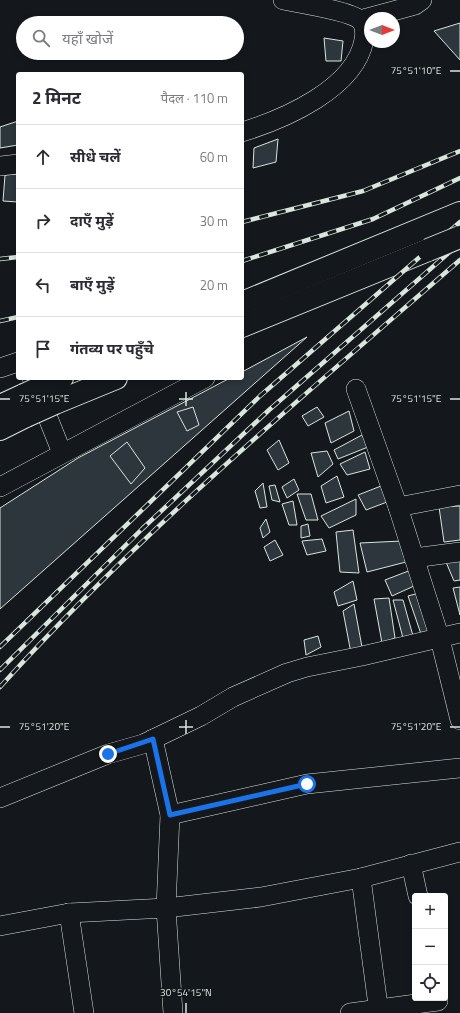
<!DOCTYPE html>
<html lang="hi">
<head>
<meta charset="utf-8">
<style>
  body { margin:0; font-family:"Titillium Web","Noto Sans Devanagari",sans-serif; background:#f2f2f3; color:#2b2b33 }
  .controls { position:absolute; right:12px; bottom:12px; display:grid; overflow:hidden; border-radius:4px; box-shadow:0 2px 6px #0003 }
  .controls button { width:36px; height:36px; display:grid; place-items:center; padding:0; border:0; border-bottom:1px solid #e1e1e2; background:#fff; color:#2b2b33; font:20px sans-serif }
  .compass { position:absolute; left:364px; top:12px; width:36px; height:36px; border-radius:50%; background:#fff; box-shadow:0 2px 6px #0003; rotate:90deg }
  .stop { position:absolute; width:12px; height:12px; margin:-9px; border:3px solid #1a73e8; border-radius:50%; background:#fff }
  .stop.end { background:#1a73e8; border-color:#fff; box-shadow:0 1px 4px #0008 }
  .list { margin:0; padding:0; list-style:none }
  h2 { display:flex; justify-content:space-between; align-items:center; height:52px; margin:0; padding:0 16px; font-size:17px }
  h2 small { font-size:13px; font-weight:400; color:#7c7c81 }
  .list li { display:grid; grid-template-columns:26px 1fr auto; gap:12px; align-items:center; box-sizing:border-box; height:64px; padding:0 16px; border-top:1px solid #e1e1e2 }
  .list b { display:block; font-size:15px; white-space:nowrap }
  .list em { font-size:13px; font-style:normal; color:#7c7c81 }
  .icon { flex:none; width:22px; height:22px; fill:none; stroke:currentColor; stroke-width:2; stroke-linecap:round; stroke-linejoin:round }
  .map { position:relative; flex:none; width:460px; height:1013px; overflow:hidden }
  .search { position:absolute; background:#fff; box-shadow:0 2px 6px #0003; left:16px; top:16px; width:228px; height:44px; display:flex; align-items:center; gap:10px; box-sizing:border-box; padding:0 14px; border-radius:22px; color:#7c7c81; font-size:15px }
  .panel { position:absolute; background:#fff; box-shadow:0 2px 6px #0003; left:16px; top:72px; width:228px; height:308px; border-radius:4px }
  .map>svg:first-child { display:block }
  .building { fill:#2c363c; stroke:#d8e6dc }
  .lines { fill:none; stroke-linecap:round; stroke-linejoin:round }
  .minor-casing { stroke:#d8e6dc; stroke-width:20 }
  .major-casing { stroke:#d8e6dc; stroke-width:24 }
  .minor { stroke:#14181c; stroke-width:19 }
  .major { stroke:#14181c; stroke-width:22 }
  .rail-casing { stroke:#d8e6dc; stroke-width:4.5 }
  .rail { stroke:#14181c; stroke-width:3; stroke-dasharray:9; stroke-linecap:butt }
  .major-bridge-casing { stroke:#d8e6dc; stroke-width:24; stroke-linecap:butt }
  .major-bridge { stroke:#14181c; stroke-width:22 }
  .route { stroke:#1a73e8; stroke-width:5 }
  .ticks { fill:none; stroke:#d8e6dc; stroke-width:1.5 }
  .ticks-label { font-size:10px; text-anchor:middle; fill:#d8e6dc; stroke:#14181c; stroke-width:3; stroke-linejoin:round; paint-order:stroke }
</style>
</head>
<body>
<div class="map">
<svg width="460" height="1013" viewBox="0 0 460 1013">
  <rect width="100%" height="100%" fill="#14181c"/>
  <g class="building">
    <path d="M 460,23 L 460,60 L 434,31 Z"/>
    <path d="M 324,38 L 343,41 L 341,61 L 326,61 Z"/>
    <path d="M 18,121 L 18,145 L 0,148 L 0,127 Z"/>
    <path d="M 278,139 L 276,162 L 253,168 L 254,148 Z"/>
    <path d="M 18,174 L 18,202 L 3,201 L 5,175 Z"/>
    <path d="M 307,337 L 0,609 L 0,508 L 78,458 L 230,378 L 242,378 L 242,372 Z"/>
    <path d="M 193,407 L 199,425 L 187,431 L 177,412 Z"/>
    <path d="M 317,407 L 324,417 L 308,426 L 302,416 Z"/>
    <path d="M 349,411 L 354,431 L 331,443 L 325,423 Z"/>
    <path d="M 362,435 L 368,447 L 338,459 L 334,450 Z"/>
    <path d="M 279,440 L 289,463 L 278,470 L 267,450 Z"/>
    <path d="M 127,442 L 145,468 L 131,484 L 110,456 Z"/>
    <path d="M 327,451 L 333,464 L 318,477 L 311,453 Z"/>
    <path d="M 365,452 L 370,469 L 347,475 L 340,464 Z"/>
    <path d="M 337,476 L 344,497 L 326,503 L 321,486 Z"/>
    <path d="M 294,479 L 299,490 L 287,498 L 282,487 Z"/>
    <path d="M 263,483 L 267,507 L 260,508 L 255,491 Z"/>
    <path d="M 275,485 L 280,502 L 272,500 L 269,486 Z"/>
    <path d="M 381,486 L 387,502 L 366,510 L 358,495 Z"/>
    <path d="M 297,494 L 311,494 L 318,520 L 306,520 Z"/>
    <path d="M 356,499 L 356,515 L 329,528 L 321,516 Z"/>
    <path d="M 293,501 L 297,525 L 289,525 L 282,504 Z"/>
    <path d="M 460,506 L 460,540 L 444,542 L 439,507 Z"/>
    <path d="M 266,519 L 270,532 L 263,538 L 260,528 Z"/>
    <path d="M 308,524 L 310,536 L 301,538 L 301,526 Z"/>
    <path d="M 353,530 L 359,573 L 340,572 L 336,532 Z"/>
    <path d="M 322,539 L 326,551 L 307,555 L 302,541 Z"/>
    <path d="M 275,540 L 283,555 L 270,561 L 264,547 Z"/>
    <path d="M 402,541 L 406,562 L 367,572 L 360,543 Z"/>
    <path d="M 460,561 L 460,580 L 454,581 L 446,562 Z"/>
    <path d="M 411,570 L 414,586 L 392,596 L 385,580 Z"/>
    <path d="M 353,581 L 357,600 L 338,606 L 334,592 Z"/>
    <path d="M 460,587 L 460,615 L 453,588 Z"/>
    <path d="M 419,593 L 435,634 L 421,634 L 408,596 Z"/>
    <path d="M 389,598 L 395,638 L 382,643 L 374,599 Z"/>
    <path d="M 393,600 L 403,600 L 413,636 L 403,638 Z"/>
    <path d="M 354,604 L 362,647 L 351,653 L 343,611 Z"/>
    <path d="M 318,636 L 321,647 L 306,655 L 304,640 Z"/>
  </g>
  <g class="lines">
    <g class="minor-casing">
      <g id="minor">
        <path d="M 360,20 L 415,5 L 422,0"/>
        <path d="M 242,132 C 284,119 355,89 364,40 C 365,34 365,25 360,20 C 350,11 298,3 283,0"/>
        <path d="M 0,166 L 18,164"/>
        <path d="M 0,368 L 18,362"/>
        <path d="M 32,378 L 62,453"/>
        <path d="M 356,389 L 398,507 L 440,639 L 460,720"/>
        <path d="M 0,487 L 205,378"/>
        <path d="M 398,507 L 460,495"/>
        <path d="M 414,558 L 460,552"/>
        <path d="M 153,739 L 170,815 L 166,908 L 173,1013"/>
        <path d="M 0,798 L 108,754 L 143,744 L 201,716 L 233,697 L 287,673 L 307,667 L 362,656 L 460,633"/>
        <path d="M 170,815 L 307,784 L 460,768"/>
        <path d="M 411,864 L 418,896"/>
        <path d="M 361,878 L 379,1013"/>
        <path d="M 69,913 L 84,1013"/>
        <path d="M 0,926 L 69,913 L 166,908 L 261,897 L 361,878 L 460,852"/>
        <path d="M 350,1013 L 438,1001"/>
      </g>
    </g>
    <g class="major-casing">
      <g id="major">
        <path d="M 242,303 L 460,213"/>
        <path d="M 242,326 L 428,250"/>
        <path d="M 48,384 L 62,378"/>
        <path d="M 55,403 L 116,378"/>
        <path d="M 0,406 L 24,395"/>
        <path d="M 0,429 L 26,416"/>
      </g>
    </g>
    <use href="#minor" class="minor"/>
    <use href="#major" class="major"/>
    <g class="rail-casing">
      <g id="rail">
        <path d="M 242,222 L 363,191 L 460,151"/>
        <path d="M 0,259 L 18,257"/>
        <path d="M 242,261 L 373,219 L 460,178"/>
        <path d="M 0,321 L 18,317"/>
        <path d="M 0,647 L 260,396 L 460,222"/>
        <path d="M 0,670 L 142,529 L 269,410 L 460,243"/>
        <path d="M 0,687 C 140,532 302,397 460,260"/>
      </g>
    </g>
    <use href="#rail" class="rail"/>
    <g class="major-bridge-casing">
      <g id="major-bridge">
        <path d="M 428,250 L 460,237"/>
        <path d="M 24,395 L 48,384"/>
        <path d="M 26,416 L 55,403"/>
      </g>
    </g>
    <use href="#major-bridge" class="major-bridge"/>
  </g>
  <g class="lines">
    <path class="route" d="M 108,754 L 153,739 L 170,815 L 307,784"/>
  </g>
  <path class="ticks" d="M 450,71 L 460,71M 186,392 L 186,406M 0,399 L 10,399M 179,399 L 193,399M 450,399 L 460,399M 186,720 L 186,734M 0,727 L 10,727M 179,727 L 193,727M 450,727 L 460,727M 186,1003 L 186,1013"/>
  <g class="ticks-label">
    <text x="416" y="74">75°51'10"E</text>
    <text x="416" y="402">75°51'15"E</text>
    <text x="44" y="402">75°51'15"E</text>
    <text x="44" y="730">75°51'20"E</text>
    <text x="416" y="730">75°51'20"E</text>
    <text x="186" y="996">30°54'15"N</text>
  </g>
</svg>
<div class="controls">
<button>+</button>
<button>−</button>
<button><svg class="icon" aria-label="locate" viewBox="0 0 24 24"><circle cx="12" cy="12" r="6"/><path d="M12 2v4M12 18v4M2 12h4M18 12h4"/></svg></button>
</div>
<svg class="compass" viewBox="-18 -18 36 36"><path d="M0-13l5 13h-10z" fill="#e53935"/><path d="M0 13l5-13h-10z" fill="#7c7c81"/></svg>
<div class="stop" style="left:307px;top:784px"></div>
<div class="stop end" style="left:108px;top:754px"></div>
<div class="search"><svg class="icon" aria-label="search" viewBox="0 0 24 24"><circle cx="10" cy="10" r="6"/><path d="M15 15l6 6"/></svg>यहाँ खोजें</div>
<section class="panel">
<h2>2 मिनट<small>पैदल · 110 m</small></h2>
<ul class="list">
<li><svg class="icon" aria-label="ahead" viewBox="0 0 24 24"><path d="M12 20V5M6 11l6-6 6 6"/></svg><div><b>सीधे चलें</b></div><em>60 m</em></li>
<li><svg class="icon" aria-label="right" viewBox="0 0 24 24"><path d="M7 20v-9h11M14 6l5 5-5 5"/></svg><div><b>दाएँ मुड़ें</b></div><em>30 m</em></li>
<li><svg class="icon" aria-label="left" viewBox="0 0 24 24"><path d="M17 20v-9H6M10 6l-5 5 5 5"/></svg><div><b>बाएँ मुड़ें</b></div><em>20 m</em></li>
<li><svg class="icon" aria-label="arrive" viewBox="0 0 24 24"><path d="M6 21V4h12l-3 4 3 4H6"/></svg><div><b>गंतव्य पर पहुँचे</b></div></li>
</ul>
</section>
</div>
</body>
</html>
